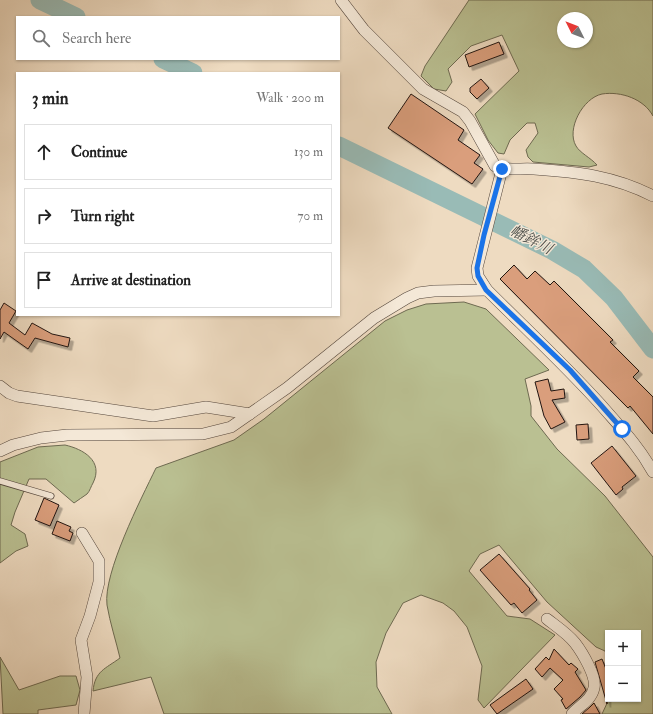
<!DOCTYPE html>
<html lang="en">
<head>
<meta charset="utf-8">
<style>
  body { margin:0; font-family:"IM FELL Double Pica","Noto Serif JP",serif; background:#f6f6f6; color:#222 }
  .controls { position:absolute; right:12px; bottom:12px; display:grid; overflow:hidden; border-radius:0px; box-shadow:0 1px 3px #0004 }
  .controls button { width:36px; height:36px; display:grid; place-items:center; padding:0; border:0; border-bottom:1px solid #e0e0e0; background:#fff; color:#222; font:20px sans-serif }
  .compass { position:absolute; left:557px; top:12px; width:36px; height:36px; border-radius:50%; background:#fff; box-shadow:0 1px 3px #0004; rotate:312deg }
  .stop { position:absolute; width:12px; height:12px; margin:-9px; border:3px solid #1a73e8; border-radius:50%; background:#fff }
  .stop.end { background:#1a73e8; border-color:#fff; box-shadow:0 1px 4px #0008 }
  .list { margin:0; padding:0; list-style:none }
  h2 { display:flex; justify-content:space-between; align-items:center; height:52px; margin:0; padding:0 16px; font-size:17px }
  h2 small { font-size:13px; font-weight:400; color:#767676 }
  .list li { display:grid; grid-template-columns:26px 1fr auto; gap:12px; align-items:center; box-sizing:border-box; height:56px; margin:0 8px 8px; padding:0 8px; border:1px solid #e0e0e0; border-radius:0px }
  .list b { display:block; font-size:15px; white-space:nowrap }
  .list em { font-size:13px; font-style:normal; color:#767676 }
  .icon { flex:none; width:22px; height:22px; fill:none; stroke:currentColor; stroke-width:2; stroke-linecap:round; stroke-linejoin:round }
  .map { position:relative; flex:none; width:653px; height:714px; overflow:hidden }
  .search { position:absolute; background:#fff; box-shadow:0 1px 3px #0004; left:16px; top:16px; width:324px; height:44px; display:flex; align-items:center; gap:10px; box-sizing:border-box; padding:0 14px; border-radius:0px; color:#767676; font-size:15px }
  .panel { position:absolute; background:#fff; box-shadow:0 1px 3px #0004; left:16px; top:72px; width:324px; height:244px; border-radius:0px }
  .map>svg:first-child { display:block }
  .green { fill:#bac092; stroke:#6e6a51; fill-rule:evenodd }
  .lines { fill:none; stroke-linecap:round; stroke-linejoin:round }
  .river { stroke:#99bbb6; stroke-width:19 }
  .building { fill:#da9e7c; stroke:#211410; filter:url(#shadow) }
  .service-casing { stroke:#54463c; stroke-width:7 }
  .minor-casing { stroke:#54463c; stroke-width:12 }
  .service { stroke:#f4e8d7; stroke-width:5.5 }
  .minor { stroke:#f4e8d7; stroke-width:11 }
  .route { stroke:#1a73e8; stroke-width:5 }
  .labels { text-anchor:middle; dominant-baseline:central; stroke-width:3; stroke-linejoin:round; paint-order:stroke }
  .water-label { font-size:15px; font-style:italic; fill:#4b4e4a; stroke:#f4e8d7 }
</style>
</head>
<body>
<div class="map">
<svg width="653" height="714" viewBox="0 0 653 714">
  <defs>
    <filter id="shadow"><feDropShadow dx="3.5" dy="3.5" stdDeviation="0" flood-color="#0004"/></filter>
  </defs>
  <rect width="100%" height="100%" fill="#eedbc1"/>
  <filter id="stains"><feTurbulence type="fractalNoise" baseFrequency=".005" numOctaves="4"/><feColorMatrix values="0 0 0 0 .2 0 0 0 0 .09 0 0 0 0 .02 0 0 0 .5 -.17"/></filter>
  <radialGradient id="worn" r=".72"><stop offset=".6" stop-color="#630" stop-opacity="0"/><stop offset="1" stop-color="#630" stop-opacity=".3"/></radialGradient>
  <g class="green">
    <path d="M 469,0 L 653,0 L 653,116 C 644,99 621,91 602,94 C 583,98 566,129 576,146 C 580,153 591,158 597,165 L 589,167 L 533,162 L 528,157 L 526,150 L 538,133 L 535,123 L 527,123 L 510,140 L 504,154 L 498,153 L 488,140 L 475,114 L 519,71 L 502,35 L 471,46 L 448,69 L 452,82 L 446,91 L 434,89 L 421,76 L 425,66 ZM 563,18 L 587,18 L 587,42 L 563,42 Z"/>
    <path d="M 464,302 L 486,309 L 549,370 L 525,379 L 531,406 L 531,416 L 557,449 L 605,496 L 653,557 L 653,714 L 602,714 L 609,699 L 638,699 L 638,633 L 608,633 L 608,657 L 605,651 L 596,647 L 547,602 L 499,545 L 480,554 L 469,571 L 507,616 L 530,619 L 555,635 L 484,708 L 478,700 L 482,666 L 467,627 L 454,611 L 443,603 L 421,595 L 403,603 L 386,633 L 376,662 L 377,687 L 392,714 L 164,714 L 151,677 L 93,691 C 95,671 105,669 120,658 C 116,641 110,623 107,605 C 103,573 141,499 156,468 L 234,440 L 264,419 L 385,321 L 407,310 L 426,304 Z"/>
    <path d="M 65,445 C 83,449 104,461 93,483 C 91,486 90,491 87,494 C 83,497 78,500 74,503 L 46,479 L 29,479 L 15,512 L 11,525 L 25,534 L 28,546 L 16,551 L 0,563 L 0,462 L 38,447 Z"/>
    <path d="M 0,657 L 19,690 L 60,676 L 76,676 L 80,690 L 76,705 L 38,710 L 38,714 L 3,714 Z"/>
  </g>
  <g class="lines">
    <g class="river">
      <path d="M 40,0 L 76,17"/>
      <path d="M 163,59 L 193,73"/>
      <path d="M 339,146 L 552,250 L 584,269 L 614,298 L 653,349"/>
    </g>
  </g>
  <g class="building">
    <path d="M 499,42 L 504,54 L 469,67 L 465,55 Z"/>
    <path d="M 481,79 L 489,88 L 477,99 L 470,92 L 470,88 Z"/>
    <path d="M 411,94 L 464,130 L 458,140 L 480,155 L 474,163 L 483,169 L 472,184 L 388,128 Z"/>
    <path d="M 514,265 L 527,279 L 535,271 L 550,285 L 554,281 L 613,340 L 610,342 L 639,371 L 633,377 L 653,397 L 653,434 L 630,406 L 628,408 L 500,279 Z"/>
    <path d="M 4,303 L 16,311 L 9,323 L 25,335 L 32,323 L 52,334 L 70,338 L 68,347 L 35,338 L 28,349 L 4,332 L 0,339 L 0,310 Z"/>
    <path d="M 548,379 L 551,391 L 564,389 L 565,398 L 552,400 L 565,422 L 551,429 L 544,416 L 535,382 Z"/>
    <path d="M 588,424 L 589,439 L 577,440 L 576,425 Z"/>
    <path d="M 612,446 L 636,476 L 622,487 L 623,489 L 616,495 L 591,463 Z"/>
    <path d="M 44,498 L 59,505 L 50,526 L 35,520 Z"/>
    <path d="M 57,521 L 71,527 L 69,531 L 73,533 L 70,541 L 52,534 Z"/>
    <path d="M 499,554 L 530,589 L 529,590 L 537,600 L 522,613 L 514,603 L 511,605 L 480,570 Z"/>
    <path d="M 554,649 L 569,665 L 571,663 L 578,669 L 575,672 L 586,690 L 580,697 L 566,709 L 561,700 L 563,699 L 554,689 L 563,680 L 550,668 L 542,677 L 535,669 L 546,657 L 549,660 Z"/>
    <path d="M 602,659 L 608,674 L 607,704 L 595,662 Z"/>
    <path d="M 526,679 L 533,689 L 497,714 L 490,705 Z"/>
    <path d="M 594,703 L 600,714 L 582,714 L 590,707 Z"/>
  </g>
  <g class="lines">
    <g class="service-casing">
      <path id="service" d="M 0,481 L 51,496"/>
    </g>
    <g class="minor-casing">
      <g id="minor">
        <path d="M 341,0 L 364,30 L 423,89 L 463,112 L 470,121 L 495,166 C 507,171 521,168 534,169 C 578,172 614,176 653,196"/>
        <path d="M 502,169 L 477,268 L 478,276 L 487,290 C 525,328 565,365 601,405 C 621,428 638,445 653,472"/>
        <path d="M 0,386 L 9,393 L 17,396 L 153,416 L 206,407 L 250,414"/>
        <path d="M 0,451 L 13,445 L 41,438 L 67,435 L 203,434 L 231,427 L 287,388 L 374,318 L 407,298 L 418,293 L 434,291 L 487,290"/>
        <path d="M 82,533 L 99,561 L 99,582 L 90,616 L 81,640 L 87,677 L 84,714"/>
        <path d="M 547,619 C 556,626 568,634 575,643 C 582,652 597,677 594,688 C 591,701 580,705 572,714"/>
      </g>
    </g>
    <use href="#service" class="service"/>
    <use href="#minor" class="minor"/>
  </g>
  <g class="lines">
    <path class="route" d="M 502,169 L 484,235 L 477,268 L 478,276 L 486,290 L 570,370 L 622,429"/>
  </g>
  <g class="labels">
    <g class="water-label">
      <text transform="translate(531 240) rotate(27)">幡鉾川</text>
    </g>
  </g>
  <rect width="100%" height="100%" filter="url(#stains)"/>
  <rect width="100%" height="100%" fill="url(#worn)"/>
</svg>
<div class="controls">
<button>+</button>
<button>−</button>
</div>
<svg class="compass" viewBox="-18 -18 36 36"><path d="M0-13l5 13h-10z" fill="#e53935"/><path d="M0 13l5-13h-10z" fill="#767676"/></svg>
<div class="stop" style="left:622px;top:429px"></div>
<div class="stop end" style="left:502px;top:169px"></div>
<div class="search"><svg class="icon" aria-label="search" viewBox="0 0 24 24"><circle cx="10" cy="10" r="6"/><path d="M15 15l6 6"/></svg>Search here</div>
<section class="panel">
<h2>3 min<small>Walk · 200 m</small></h2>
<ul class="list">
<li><svg class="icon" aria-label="ahead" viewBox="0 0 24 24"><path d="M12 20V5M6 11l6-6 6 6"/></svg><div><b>Continue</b></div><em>130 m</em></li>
<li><svg class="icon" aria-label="right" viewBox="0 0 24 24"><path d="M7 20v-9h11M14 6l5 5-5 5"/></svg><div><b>Turn right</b></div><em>70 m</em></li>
<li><svg class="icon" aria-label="arrive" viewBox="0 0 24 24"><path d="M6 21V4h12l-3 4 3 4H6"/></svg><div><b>Arrive at destination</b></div></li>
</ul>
</section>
</div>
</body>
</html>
